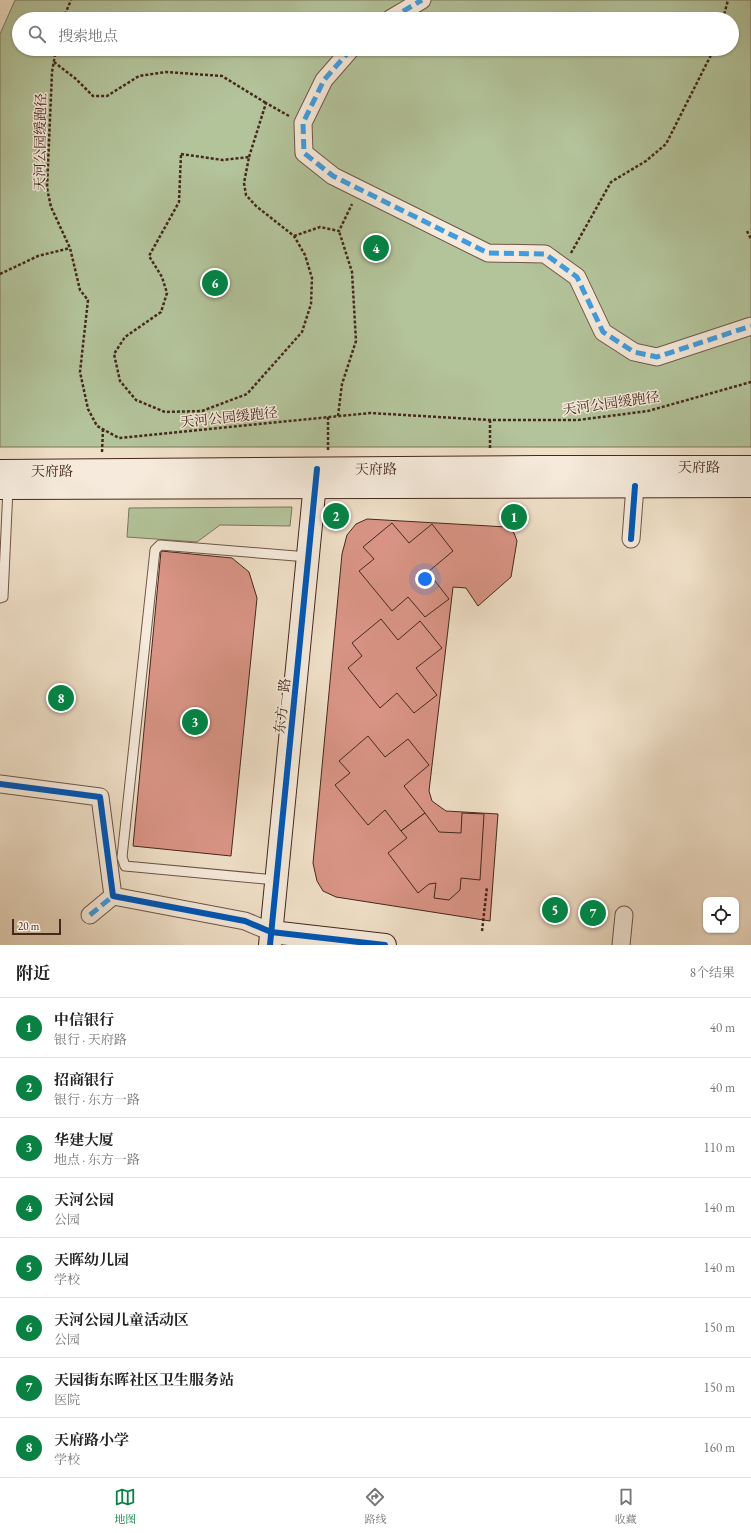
<!DOCTYPE html>
<html lang="zh">
<head>
<meta charset="utf-8">
<style>
  body { margin:0; font-family:"EB Garamond","Noto Serif SC",serif; background:#f2f2f2; color:#222 }
  .controls { position:absolute; right:12px; bottom:12px; display:grid; overflow:hidden; border-radius:8px; box-shadow:0 1px 3px #0004 }
  .controls button { width:36px; height:36px; display:grid; place-items:center; padding:0; border:0; border-bottom:1px solid #e0e0e0; background:#fff; color:#222; font:20px sans-serif }
  .scale { position:absolute; left:12px; bottom:10px; width:49px; box-sizing:border-box; padding-left:4px; border:2px solid #46281d; border-top:0; font-size:11px; line-height:14px; white-space:nowrap; color:#46281d; -webkit-text-stroke:3px #f5eadb; paint-order:stroke }
  .you { position:absolute; left:425px; top:579px; width:14px; height:14px; margin:-10px; border:3px solid #fff; border-radius:50%; background:#1a73e8; box-shadow:0 0 0 6px #1a73e833 }
  .badge { display:grid; place-items:center; width:26px; height:26px; border-radius:50%; background:#0b8043; color:#fff; font-size:13px; font-weight:700 }
  .pin { position:absolute; translate:-50% -50%; border:2px solid #fff; box-shadow:0 1px 4px #0006 }
  .list { margin:0; padding:0; list-style:none }
  h2 { display:flex; justify-content:space-between; align-items:center; height:52px; margin:0; padding:0 16px; font-size:17px }
  h2 small { font-size:13px; font-weight:400; color:#767676 }
  .list li { display:grid; grid-template-columns:26px 1fr auto; gap:12px; align-items:center; box-sizing:border-box; height:60px; padding:0 16px; border-top:1px solid #e0e0e0 }
  .list b { display:block; font-size:15px; white-space:nowrap }
  .list p { margin:0; font-size:13px; white-space:nowrap; color:#767676 }
  .list em { font-size:13px; font-style:normal; color:#767676 }
  .icon { flex:none; width:22px; height:22px; fill:none; stroke:currentColor; stroke-width:2; stroke-linecap:round; stroke-linejoin:round }
  .map { position:relative; flex:none; width:751px; height:945px; overflow:hidden }
  .search { position:absolute; background:#fff; box-shadow:0 1px 3px #0004; left:12px; right:12px; top:12px; height:44px; display:flex; align-items:center; gap:10px; box-sizing:border-box; padding:0 14px; border-radius:22px; color:#767676; font-size:15px }
  .sheet { height:532px; background:#fff }
  nav { display:flex; justify-content:space-around; align-items:center; box-sizing:border-box; height:56px; border-top:1px solid #e0e0e0; background:#fff; font-size:11px; color:#767676 }
  nav a { display:grid; justify-items:center; gap:2px }
  nav .on { color:#0b8043 }
  .map>svg:first-child { display:block }
  .green { fill:#b3c39a; stroke:#7c765c; fill-rule:evenodd }
  .building { fill:#d99485; stroke:#46281d }
  .lines { fill:none; stroke-linecap:round; stroke-linejoin:round }
  .lane-casing { stroke:#705648; stroke-width:11 }
  .street-casing { stroke:#705648; stroke-width:19 }
  .secondary-casing { stroke:#46281d; stroke-width:24 }
  .path { stroke:#46281d; stroke-width:2.5; stroke-dasharray:3 2; stroke-linecap:butt }
  .lane { stroke:#f5eadb; stroke-width:9 }
  .street { stroke:#f5eadb; stroke-width:17 }
  .secondary { stroke:#f5eadb; stroke-width:22 }
  .quiet { stroke:#409cdf; stroke-width:5; stroke-dasharray:10 5; stroke-linecap:butt }
  .cycleway-casing { stroke:#f5eadb; stroke-width:8 }
  .cycleway { stroke:#0057b8; stroke-width:6 }
  .labels { text-anchor:middle; dominant-baseline:central; stroke-width:3; stroke-linejoin:round; paint-order:stroke }
  .street-label { font-size:14px; fill:#46281d; stroke:#f5eadb }
</style>
</head>
<body>
<div class="map">
<svg width="751" height="945" viewBox="0 0 751 945">
  <rect width="100%" height="100%" fill="#efdfc7"/>
  <filter id="stains"><feTurbulence type="fractalNoise" baseFrequency=".005" numOctaves="4"/><feColorMatrix values="0 0 0 0 .2 0 0 0 0 .09 0 0 0 0 .02 0 0 0 .5 -.17"/></filter>
  <radialGradient id="worn" r=".72"><stop offset=".6" stop-color="#630" stop-opacity="0"/><stop offset="1" stop-color="#630" stop-opacity=".3"/></radialGradient>
  <g class="green">
    <path d="M 15,0 L 751,0 L 751,447 L 0,447 L 0,34 ZM 19,19 L 732,19 L 732,49 L 19,49 Z"/>
    <path d="M 292,507 L 290,526 L 220,525 L 197,542 L 127,537 L 129,508 Z"/>
  </g>
  <g class="building">
    <path d="M 367,519 L 507,527 L 514,533 L 517,541 L 511,577 L 478,606 L 466,588 L 453,587 L 429,791 L 432,801 L 446,811 L 498,814 L 490,921 L 336,897 L 323,891 L 317,881 L 313,863 L 342,554 L 347,535 L 356,524 Z"/>
    <path d="M 392,523 L 409,543 L 432,524 L 453,551 L 428,572 L 449,599 L 425,617 L 408,597 L 392,611 L 359,571 L 374,559 L 363,547 Z"/>
    <path d="M 161,551 L 232,558 L 249,572 L 257,598 L 231,856 L 133,846 Z"/>
    <path d="M 381,619 L 398,640 L 420,621 L 442,648 L 416,668 L 437,695 L 414,713 L 397,693 L 380,708 L 348,668 L 362,656 L 352,643 Z"/>
    <path d="M 368,736 L 385,757 L 408,739 L 429,765 L 404,786 L 425,813 L 401,831 L 385,810 L 368,825 L 335,785 L 350,773 L 339,761 Z"/>
    <path d="M 425,813 L 439,832 L 461,833 L 462,813 L 484,814 L 480,880 L 461,878 L 460,890 L 449,900 L 434,898 L 436,883 L 429,884 L 418,893 L 388,853 L 407,838 L 401,831 Z"/>
  </g>
  <g class="lines">
    <g class="lane-casing">
      <g id="lane">
        <path d="M 0,598 L 3,597 L 8,488"/>
        <path d="M 276,880 L 125,866 L 122,857 L 155,550 L 160,545 L 308,557"/>
      </g>
    </g>
    <g class="street-casing">
      <g id="street">
        <path d="M 390,19 L 422,0"/>
        <path d="M 351,49 L 324,80 L 303,123 L 304,153 L 333,176 L 488,253 L 545,254 L 577,277 L 603,332 L 634,352 L 657,357 L 751,326"/>
        <path d="M 631,539 L 635,486"/>
        <path d="M 0,784 L 100,797 L 113,896 L 245,921 L 271,932"/>
        <path d="M 90,915 L 113,896"/>
        <path d="M 621,945 L 624,915"/>
      </g>
    </g>
    <g class="secondary-casing">
      <g id="secondary">
        <path d="M 0,471 L 540,467 L 751,467"/>
        <path d="M 0,488 L 751,486"/>
        <path d="M 271,932 L 385,945"/>
        <path d="M 270,945 L 316,473"/>
      </g>
    </g>
    <g class="path">
      <path d="M 63,19 L 71,0"/>
      <path d="M 723,19 L 728,0"/>
      <path d="M 56,49 L 52,72 L 47,188 L 51,207 L 70,248 L 80,290 L 88,300 L 80,372 L 88,409 L 97,426 L 119,438 L 370,413 L 490,420 L 578,420 L 648,411 L 751,382"/>
      <path d="M 54,62 L 76,79 L 93,96 L 107,96 L 139,76 L 166,72 L 222,76 L 266,103"/>
      <path d="M 181,154 L 223,160 L 249,157 L 244,183 L 246,195 L 256,206 L 294,236 L 305,255 L 312,278 L 311,304 L 302,332 L 247,394 L 202,411 L 165,412 L 136,400 L 120,381 L 114,354 L 125,337 L 161,312 L 167,293 L 162,277 L 149,256 L 179,202 Z"/>
      <path d="M 249,157 L 266,103 L 289,116"/>
      <path d="M 747,231 L 751,239"/>
      <path d="M 294,236 L 320,227 L 339,231 L 352,204"/>
      <path d="M 571,253 L 611,182 L 646,161 L 666,144 L 714,49"/>
      <path d="M 0,274 L 38,256 L 70,248"/>
      <path d="M 338,416 L 342,384 L 356,341 L 352,272 L 339,231"/>
      <path d="M 328,417 L 328,451"/>
      <path d="M 490,420 L 490,449"/>
      <path d="M 102,452 L 103,429"/>
      <path d="M 482,931 L 487,887"/>
    </g>
    <use href="#lane" class="lane"/>
    <use href="#street" class="street"/>
    <use href="#secondary" class="secondary"/>
    <g class="quiet">
      <path d="M 390,19 L 422,0"/>
      <path d="M 351,49 L 324,80 L 303,123 L 304,153 L 333,176 L 488,253 L 545,254 L 577,277 L 603,332 L 634,352 L 657,357 L 751,326"/>
      <path d="M 90,915 L 113,896"/>
    </g>
    <g class="cycleway-casing">
      <g id="cycleway">
        <path d="M 631,539 L 635,486"/>
        <path d="M 0,784 L 100,797 L 113,896 L 245,921 L 271,932 L 385,945"/>
        <path d="M 270,945 L 317,469"/>
      </g>
    </g>
    <use href="#cycleway" class="cycleway"/>
  </g>
  <g class="labels">
    <g class="street-label">
      <text transform="translate(40 142) rotate(-89)">天河公园缓跑径</text>
      <text transform="translate(611 403) rotate(-8)">天河公园缓跑径</text>
      <text transform="translate(229 417) rotate(-6)">天河公园缓跑径</text>
      <text x="699" y="467">天府路</text>
      <text transform="translate(376 469) rotate(-1)">天府路</text>
      <text x="52" y="471">天府路</text>
      <text transform="translate(282 706) rotate(-84)">东方一路</text>
    </g>
  </g>
  <rect width="100%" height="100%" filter="url(#stains)"/>
  <rect width="100%" height="100%" fill="url(#worn)"/>
</svg>
<div class="controls">
<button><svg class="icon" aria-label="locate" viewBox="0 0 24 24"><circle cx="12" cy="12" r="6"/><path d="M12 2v4M12 18v4M2 12h4M18 12h4"/></svg></button>
</div>
<div class="scale">20 m</div>
<div class="you"></div>
<div class="pin badge" style="left:514px;top:517px">1</div>
<div class="pin badge" style="left:336px;top:516px">2</div>
<div class="pin badge" style="left:195px;top:722px">3</div>
<div class="pin badge" style="left:376px;top:248px">4</div>
<div class="pin badge" style="left:555px;top:910px">5</div>
<div class="pin badge" style="left:215px;top:283px">6</div>
<div class="pin badge" style="left:593px;top:913px">7</div>
<div class="pin badge" style="left:61px;top:698px">8</div>
<div class="search"><svg class="icon" aria-label="search" viewBox="0 0 24 24"><circle cx="10" cy="10" r="6"/><path d="M15 15l6 6"/></svg>搜索地点</div>
</div>
<section class="sheet">
<h2>附近<small>8个结果</small></h2>
<ul class="list">
<li><span class="badge">1</span><div><b>中信银行</b><p>银行 · 天府路</p></div><em>40 m</em></li>
<li><span class="badge">2</span><div><b>招商银行</b><p>银行 · 东方一路</p></div><em>40 m</em></li>
<li><span class="badge">3</span><div><b>华建大厦</b><p>地点 · 东方一路</p></div><em>110 m</em></li>
<li><span class="badge">4</span><div><b>天河公园</b><p>公园</p></div><em>140 m</em></li>
<li><span class="badge">5</span><div><b>天晖幼儿园</b><p>学校</p></div><em>140 m</em></li>
<li><span class="badge">6</span><div><b>天河公园儿童活动区</b><p>公园</p></div><em>150 m</em></li>
<li><span class="badge">7</span><div><b>天园街东晖社区卫生服务站</b><p>医院</p></div><em>150 m</em></li>
<li><span class="badge">8</span><div><b>天府路小学</b><p>学校</p></div><em>160 m</em></li>
</ul>
</section>
<nav>
<a class="on"><svg class="icon" aria-label="map" viewBox="0 0 24 24"><path d="M3 6l6-2 6 2 6-2v14l-6 2-6-2-6 2zM9 4v14M15 6v14"/></svg>地图</a>
<a><svg class="icon" aria-label="directions" viewBox="0 0 24 24"><path d="M12 3l9 9-9 9-9-9zM9 14v-3h6M13 9l2 2-2 2"/></svg>路线</a>
<a><svg class="icon" aria-label="saved" viewBox="0 0 24 24"><path d="M7 4h10v16l-5-4-5 4z"/></svg>收藏</a>
</nav>
</body>
</html>
